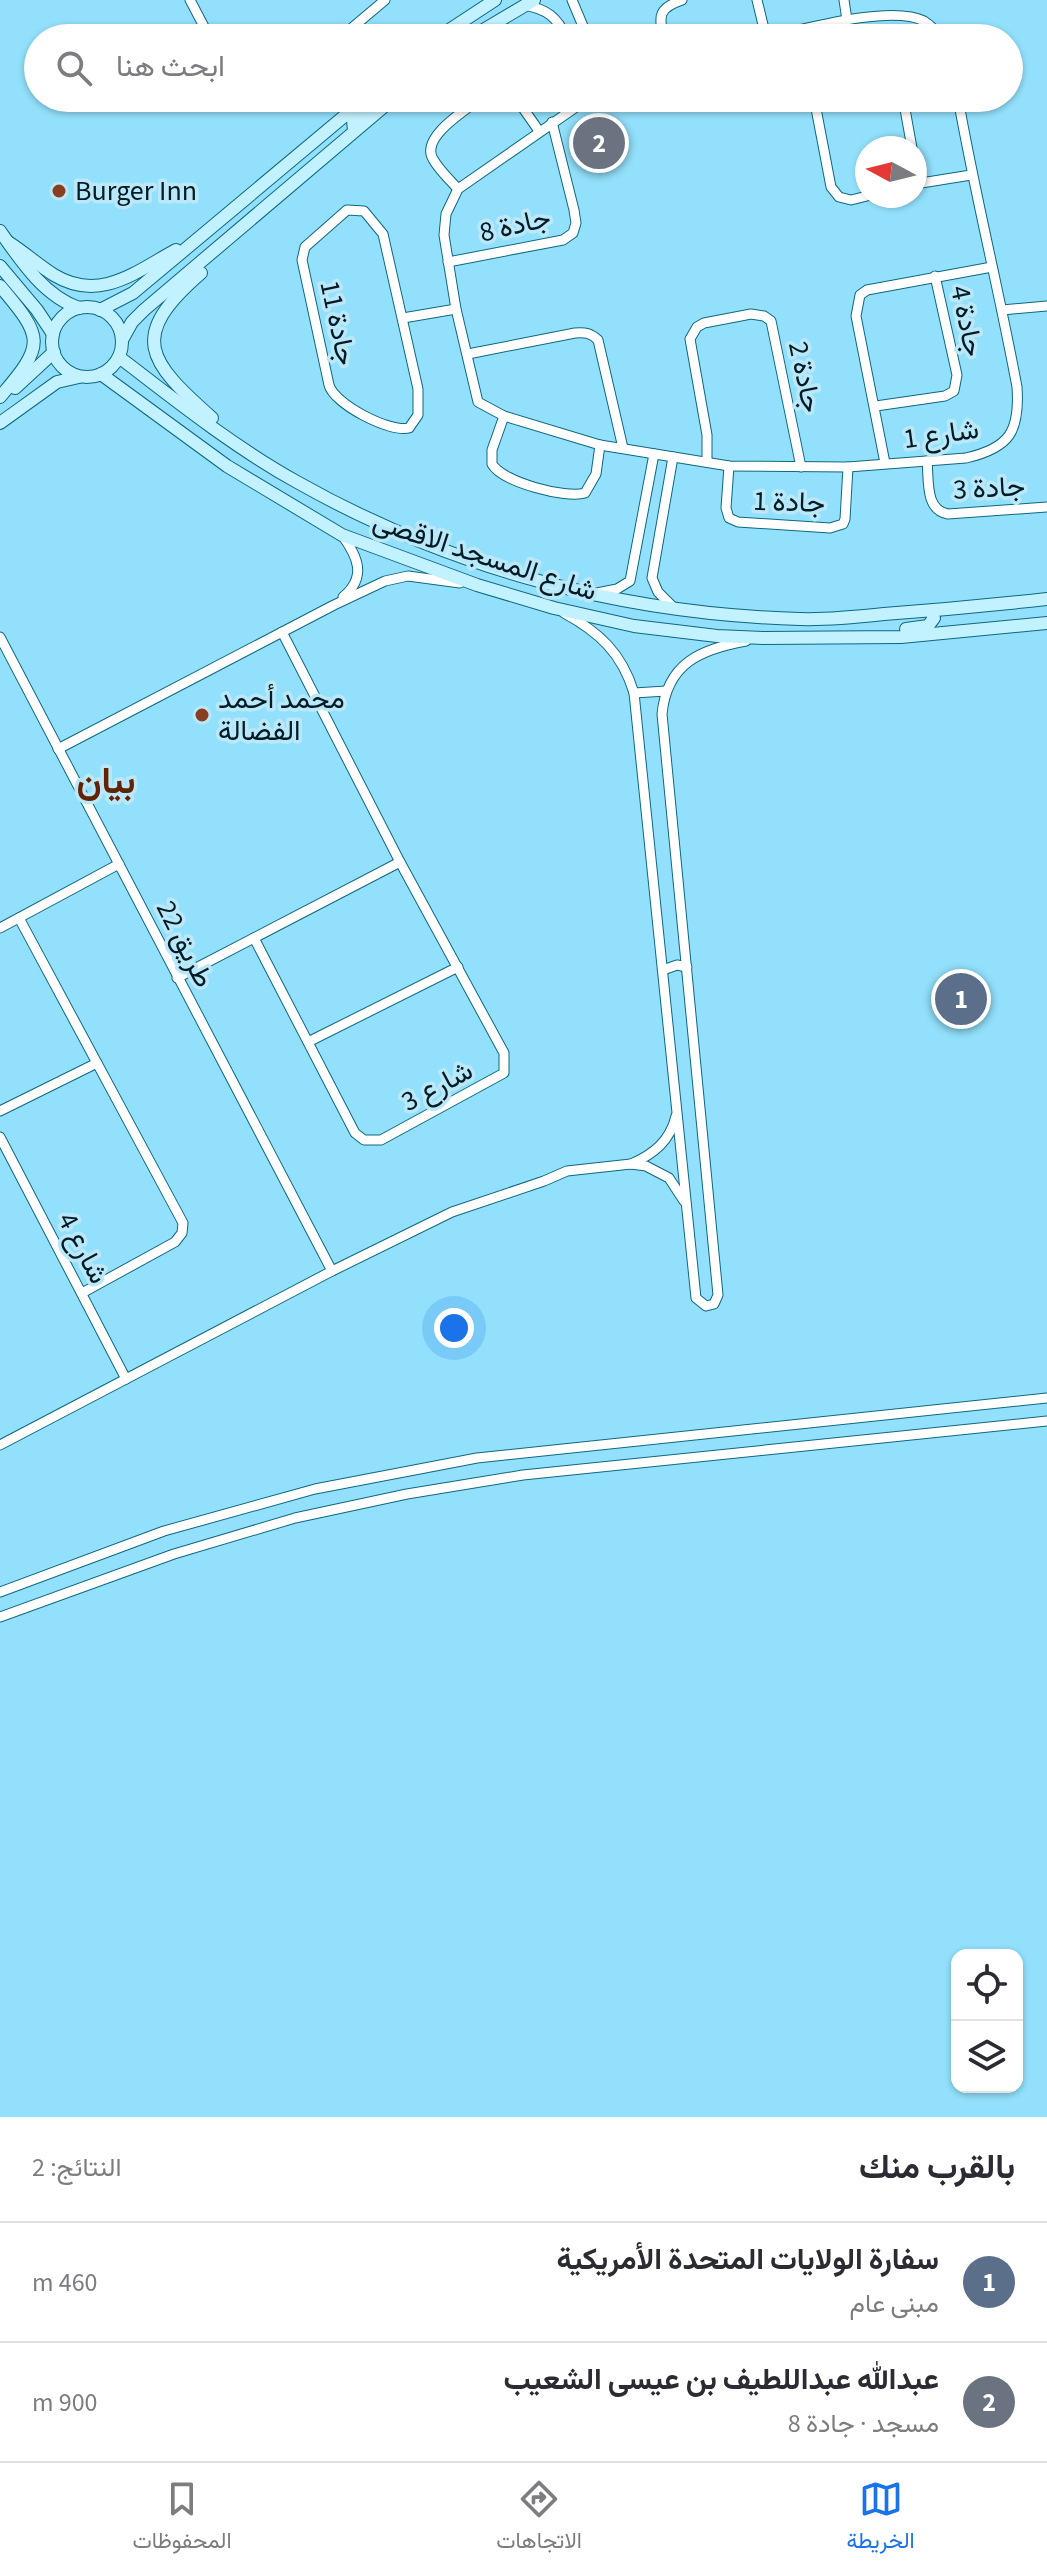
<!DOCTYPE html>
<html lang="ar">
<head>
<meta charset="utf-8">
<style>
  body { margin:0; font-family:"Source Sans 3",Vazirmatn,sans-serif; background:#f2f2f3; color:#2b2b33; direction:rtl }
  .controls { position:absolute; right:24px; bottom:24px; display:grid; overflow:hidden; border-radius:16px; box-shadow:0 2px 6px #0004 }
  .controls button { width:72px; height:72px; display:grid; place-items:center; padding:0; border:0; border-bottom:2px solid #e1e1e2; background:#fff; color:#2b2b33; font:40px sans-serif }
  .compass { position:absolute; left:855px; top:136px; width:72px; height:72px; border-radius:50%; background:#fff; box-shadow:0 2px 6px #0004; rotate:277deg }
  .you { position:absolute; left:454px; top:1328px; width:28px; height:28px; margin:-20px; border:6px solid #fff; border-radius:50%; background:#1a73e8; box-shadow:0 0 0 12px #1a73e833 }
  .badge { display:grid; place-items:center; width:52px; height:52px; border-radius:50%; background:#1a73e8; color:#fff; font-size:26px; font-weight:700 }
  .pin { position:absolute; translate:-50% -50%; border:4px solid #fff; box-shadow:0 2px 8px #0006 }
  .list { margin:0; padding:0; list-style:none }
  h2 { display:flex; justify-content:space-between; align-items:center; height:104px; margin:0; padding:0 32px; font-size:34px }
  h2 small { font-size:26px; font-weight:400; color:#7c7c81 }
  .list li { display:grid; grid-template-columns:52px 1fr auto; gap:24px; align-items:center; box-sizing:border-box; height:120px; padding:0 32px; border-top:2px solid #e1e1e2 }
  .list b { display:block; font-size:30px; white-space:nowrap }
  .list p { margin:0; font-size:26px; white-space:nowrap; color:#7c7c81 }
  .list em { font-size:26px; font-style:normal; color:#7c7c81 }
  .icon { flex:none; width:44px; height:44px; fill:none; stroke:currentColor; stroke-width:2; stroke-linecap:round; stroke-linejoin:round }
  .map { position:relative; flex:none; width:1047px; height:2117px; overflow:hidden; direction:ltr }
  .search { position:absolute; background:#fff; box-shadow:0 2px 6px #0004; left:24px; right:24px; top:24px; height:88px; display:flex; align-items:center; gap:20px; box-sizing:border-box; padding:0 28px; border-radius:44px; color:#7c7c81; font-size:30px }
  .sheet { height:344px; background:#fff }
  nav { display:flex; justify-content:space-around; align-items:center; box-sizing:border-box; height:112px; border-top:2px solid #e1e1e2; background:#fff; font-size:22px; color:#7c7c81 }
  nav a { display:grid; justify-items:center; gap:4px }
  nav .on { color:#1a73e8 }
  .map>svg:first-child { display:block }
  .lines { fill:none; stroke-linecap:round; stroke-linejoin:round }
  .street-casing { stroke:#0e6880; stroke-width:11 }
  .secondary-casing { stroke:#0e6880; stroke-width:14 }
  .street { stroke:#fff; stroke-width:9 }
  .secondary { stroke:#c2f1ff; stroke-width:12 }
  .poi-dot { fill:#883f21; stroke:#bbe8f8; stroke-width:3 }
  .labels { text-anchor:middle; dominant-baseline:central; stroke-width:7; stroke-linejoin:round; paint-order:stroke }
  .poi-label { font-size:28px; fill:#001c26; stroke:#bbe8f8; text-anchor:start }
  .street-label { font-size:28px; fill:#001c26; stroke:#bbe8f8 }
  .district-label { font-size:36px; font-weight:bold; fill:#622304; stroke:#bbe8f8 }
</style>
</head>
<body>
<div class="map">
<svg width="1047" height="2117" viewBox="0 0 1047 2117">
  <rect width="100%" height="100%" fill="#92e0fb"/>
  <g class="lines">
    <g class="street-casing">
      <g id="street">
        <path d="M 190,0 L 210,38"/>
        <path d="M 572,0 L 588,38"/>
        <path d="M 757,0 L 766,37"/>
        <path d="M 844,0 L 847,20"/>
        <path d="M 524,5 C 547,9 557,17 567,38"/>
        <path d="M 340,38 L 385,0"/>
        <path d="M 664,38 C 658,15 659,8 682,0"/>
        <path d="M 764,38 C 801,30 891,4 924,21 C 930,25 937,32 942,38"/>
        <path d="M 241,98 L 258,103 L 269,98"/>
        <path d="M 516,98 L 539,131"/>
        <path d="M 589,98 L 458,189 L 446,214 L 444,235 L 456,309 L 478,402 L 504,416 L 600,445 L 729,466 L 848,467 L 966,458 C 1010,448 1020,431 1017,387 C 999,290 975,195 958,98"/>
        <path d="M 814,98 L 831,187 L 839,197 L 851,200 L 867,196"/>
        <path d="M 903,98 L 912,148"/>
        <path d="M 915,168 L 918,184"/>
        <path d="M 915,184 L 971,175"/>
        <path d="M 458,189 C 450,180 439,170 433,159 C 420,137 466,110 481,98"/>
        <path d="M 347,210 L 364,211 L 383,234 L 418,389 L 418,415 L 409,428 C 390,433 334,404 329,385 L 302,260 L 305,247 Z"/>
        <path d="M 448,262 L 563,240 L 573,233 L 576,223 L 574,210 L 552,122"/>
        <path d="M 1002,310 L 1047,306"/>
        <path d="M 403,318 L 456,309"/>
        <path d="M 468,354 L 575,333 C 585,332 591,333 598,340 L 623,448"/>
        <path d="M 876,406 L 945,396 L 954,391 L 957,375 L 935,276"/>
        <path d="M 504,416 L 492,450 L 492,464 C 502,482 566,499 585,493 L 596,474 L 600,445"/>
        <path d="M 673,457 L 652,578 L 658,592 L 675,609"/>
        <path d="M 927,461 C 929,481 925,510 948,514 L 1047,507"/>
        <path d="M 707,462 L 707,435 L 690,339 L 697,327 L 704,323 L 751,314 L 764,316 L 771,321 L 801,467"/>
        <path d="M 885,463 L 856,316 L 860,295 L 867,290 L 992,267"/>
        <path d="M 729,466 L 726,508 L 729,518 L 738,522 L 830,528 L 843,524 L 845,519 L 848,467"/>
        <path d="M 342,535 C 358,557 367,577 343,597"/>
        <path d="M 597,593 L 617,589 L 630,581 L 654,454"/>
        <path d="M 564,613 C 599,632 622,653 634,693 L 696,1298 L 706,1306 L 714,1304 L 718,1295 L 662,714 C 667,663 701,649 746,641"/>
        <path d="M 0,637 L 332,1271"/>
        <path d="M 634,693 L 666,691"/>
        <path d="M 58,749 L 334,605 L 385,581 L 408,576 L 460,583"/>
        <path d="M 19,918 L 183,1223 L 182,1233 L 175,1242 L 82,1293"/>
        <path d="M 0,928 L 119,864"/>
        <path d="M 254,938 L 355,1133 L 364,1140 L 381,1140 L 504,1073 L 504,1053 L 400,862 L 282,632"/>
        <path d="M 663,970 L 677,965 L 687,967"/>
        <path d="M 177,978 L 400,862"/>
        <path d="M 310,1041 L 458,967"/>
        <path d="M 0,1111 L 97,1063"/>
        <path d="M 0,1137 L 126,1379"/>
        <path d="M 631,1164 C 654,1154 670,1141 676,1116"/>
        <path d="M 0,1445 L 332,1271 L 452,1212 L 544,1181 L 567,1171 L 631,1164 L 646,1166 L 669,1178 L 684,1201"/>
        <path d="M 0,1592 L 164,1531 L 315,1489 L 477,1458 L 1047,1398"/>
        <path d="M 0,1617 L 174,1554 L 295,1518 L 407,1494 L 523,1475 L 1047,1421"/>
      </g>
    </g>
    <g class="secondary-casing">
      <g id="secondary">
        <path d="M 437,38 L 495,0"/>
        <path d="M 470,38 L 534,0"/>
        <path d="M 354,131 L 353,120 L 379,98"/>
        <path d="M 0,231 C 21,261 44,296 79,308"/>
        <path d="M 8,242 C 24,252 38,265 54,275 C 100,303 137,271 176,250"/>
        <path d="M 0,266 L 37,310 L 53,334"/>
        <path d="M 201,273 C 127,337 148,361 212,418"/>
        <path d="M 0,286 C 44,338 46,344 0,397"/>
        <circle cx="87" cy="342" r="35"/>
        <path d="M 100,310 L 133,293 L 366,98"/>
        <path d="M 122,340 L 132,322 L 144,310 L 394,98"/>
        <path d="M 119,357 C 176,401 234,447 297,482 C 451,569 623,614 800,619 C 828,620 856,617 884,614 C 939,610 993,605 1047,599"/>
        <path d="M 101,374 L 227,466 L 342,535 L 477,585 L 554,608 L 634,626 L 717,636 L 763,638 L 901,637 L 1047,623"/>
        <path d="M 15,388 L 54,352"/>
        <path d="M 0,423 L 57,382 L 79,377"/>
        <path d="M 906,629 L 928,626 L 934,618 L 931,611"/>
      </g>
    </g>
    <use href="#street" class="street"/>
    <use href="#secondary" class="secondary"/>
  </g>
  <g class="poi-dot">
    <circle cx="59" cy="191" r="8"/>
    <circle cx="202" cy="715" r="8"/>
  </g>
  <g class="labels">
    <g class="poi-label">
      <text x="75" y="191">Burger Inn</text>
      <text x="218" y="699">محمد أحمد<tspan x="218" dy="32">الفضالة</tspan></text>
    </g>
    <g class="street-label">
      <text transform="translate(515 225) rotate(-13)">جادة 8</text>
      <text transform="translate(967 321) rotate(78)">جادة 4</text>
      <text transform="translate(338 323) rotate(78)">جادة 11</text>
      <text transform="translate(805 377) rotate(78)">جادة 2</text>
      <text transform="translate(941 434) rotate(-8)">شارع 1</text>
      <text transform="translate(989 488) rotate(-3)">جادة 3</text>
      <text transform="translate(789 502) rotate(2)">جادة 1</text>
      <text transform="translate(485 556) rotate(18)">شارع المسجد الاقصى</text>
      <text transform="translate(185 944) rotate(63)">طريق 22</text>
      <text transform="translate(437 1086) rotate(-28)">شارع 3</text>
      <text transform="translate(83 1248) rotate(62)">شارع 4</text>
    </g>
    <g class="district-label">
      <text x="106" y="781">بيان</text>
    </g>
  </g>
</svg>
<div class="controls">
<button><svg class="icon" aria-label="locate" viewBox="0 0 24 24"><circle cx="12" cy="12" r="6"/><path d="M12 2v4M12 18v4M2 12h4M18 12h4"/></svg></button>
<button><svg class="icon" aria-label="layers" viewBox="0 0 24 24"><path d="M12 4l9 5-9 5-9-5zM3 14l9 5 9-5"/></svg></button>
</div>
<svg class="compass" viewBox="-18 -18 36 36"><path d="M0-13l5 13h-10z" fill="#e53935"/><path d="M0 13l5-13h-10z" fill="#7c7c81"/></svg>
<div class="you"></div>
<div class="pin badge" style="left:961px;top:999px;background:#5c6f8a">1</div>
<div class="pin badge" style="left:599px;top:143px;background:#6b7280">2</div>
<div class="search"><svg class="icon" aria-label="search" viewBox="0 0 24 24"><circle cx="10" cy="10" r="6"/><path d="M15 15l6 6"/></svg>ابحث هنا</div>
</div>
<section class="sheet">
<h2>بالقرب منك<small>النتائج: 2</small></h2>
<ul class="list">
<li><span class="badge" style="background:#5c6f8a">1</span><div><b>سفارة الولايات المتحدة الأمريكية</b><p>مبنى عام</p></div><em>460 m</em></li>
<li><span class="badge" style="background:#6b7280">2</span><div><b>عبدالله عبداللطيف بن عيسى الشعيب</b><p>مسجد · جادة 8</p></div><em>900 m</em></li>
</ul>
</section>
<nav>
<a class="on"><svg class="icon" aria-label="map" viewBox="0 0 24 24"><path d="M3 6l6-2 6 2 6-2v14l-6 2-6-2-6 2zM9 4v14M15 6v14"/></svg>الخريطة</a>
<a><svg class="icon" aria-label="directions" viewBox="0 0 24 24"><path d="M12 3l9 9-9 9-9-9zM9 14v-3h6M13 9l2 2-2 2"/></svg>الاتجاهات</a>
<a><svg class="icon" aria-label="saved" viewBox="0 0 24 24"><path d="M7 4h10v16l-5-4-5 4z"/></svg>المحفوظات</a>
</nav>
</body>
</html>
